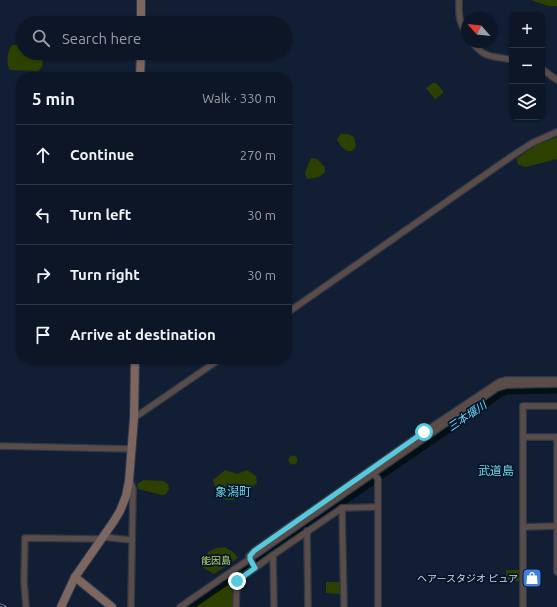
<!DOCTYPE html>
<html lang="en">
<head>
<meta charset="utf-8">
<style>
  body { margin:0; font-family:Ubuntu,"Noto Sans JP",sans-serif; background:#1b2333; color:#f1f3f6 }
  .controls { position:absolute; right:12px; top:12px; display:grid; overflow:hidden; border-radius:8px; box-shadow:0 1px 3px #0004 }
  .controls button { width:36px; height:36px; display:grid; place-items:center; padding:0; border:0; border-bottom:1px solid #2d3544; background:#0d1627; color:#f1f3f6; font:20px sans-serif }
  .compass { position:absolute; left:461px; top:12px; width:36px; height:36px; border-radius:50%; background:#0d1627; box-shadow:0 1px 3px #0004; rotate:297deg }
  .stop { position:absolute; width:12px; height:12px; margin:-9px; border:3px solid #54cade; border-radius:50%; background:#fff }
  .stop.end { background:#54cade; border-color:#fff; box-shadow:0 1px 4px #0008 }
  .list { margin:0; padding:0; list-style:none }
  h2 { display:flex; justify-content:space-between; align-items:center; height:52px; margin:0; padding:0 16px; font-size:17px }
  h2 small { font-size:13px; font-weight:400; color:#9a9fa7 }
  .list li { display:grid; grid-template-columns:26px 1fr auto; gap:12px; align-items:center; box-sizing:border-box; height:60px; padding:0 16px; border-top:1px solid #2d3544 }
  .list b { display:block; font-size:15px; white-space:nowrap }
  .list em { font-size:13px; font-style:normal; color:#9a9fa7 }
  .icon { flex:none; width:22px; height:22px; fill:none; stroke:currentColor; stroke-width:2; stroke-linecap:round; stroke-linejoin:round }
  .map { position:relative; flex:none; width:557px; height:607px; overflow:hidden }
  .search { position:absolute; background:#0d1627; box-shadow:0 1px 3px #0004; left:16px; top:16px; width:276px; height:44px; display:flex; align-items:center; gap:10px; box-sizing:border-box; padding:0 14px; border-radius:22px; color:#9a9fa7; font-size:15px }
  .panel { position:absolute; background:#0d1627; box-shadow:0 1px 3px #0004; left:16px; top:72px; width:276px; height:292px; border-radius:16px }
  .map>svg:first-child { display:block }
  .green { fill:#2e4000 }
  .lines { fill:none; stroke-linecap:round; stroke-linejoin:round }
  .river { stroke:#031013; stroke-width:9 }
  .street-casing { stroke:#2b384d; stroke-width:8 }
  .secondary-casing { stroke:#2b384d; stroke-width:10 }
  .street { stroke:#5b4c48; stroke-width:5.5 }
  .secondary { stroke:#7d665f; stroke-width:8 }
  .rail-casing { stroke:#7a8597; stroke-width:3 }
  .rail { stroke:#08142a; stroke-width:1.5; stroke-dasharray:4.5; stroke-linecap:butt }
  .route { stroke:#54cade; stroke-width:5 }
  .labels { text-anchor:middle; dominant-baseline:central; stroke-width:3.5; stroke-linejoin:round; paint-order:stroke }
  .park-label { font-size:10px; fill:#afd56b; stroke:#08142a }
  .poi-label { font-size:10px; fill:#ccd6e5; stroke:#08142a; text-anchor:end }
  .water-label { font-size:11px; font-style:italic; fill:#66daf7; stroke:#08142a }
  .quarter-label { font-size:12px; fill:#6dd6e8; stroke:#08142a }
</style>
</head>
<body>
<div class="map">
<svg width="557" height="607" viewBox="0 0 557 607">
  <rect width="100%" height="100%" fill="#111e34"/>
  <g class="green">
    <path d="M 531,0 L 557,0 L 557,6 L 548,6 Z"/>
    <path d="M 12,45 L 23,45 L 23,53 L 38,53 C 43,58 46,67 37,71 L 10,70 C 6,64 7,51 12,45 Z"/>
    <path d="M 433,83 L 436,83 L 443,91 L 443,93 L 435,99 L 426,88 Z"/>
    <path d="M 341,134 L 348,134 L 354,137 L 356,146 C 350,158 340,147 337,139 Z"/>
    <path d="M 557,137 L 557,159 L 526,167 L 519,165 L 516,159 L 536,145 Z"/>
    <path d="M 311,158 L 317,159 L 325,167 L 325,172 L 319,177 L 307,179 L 305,173 Z"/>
    <circle cx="293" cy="460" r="4.5"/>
    <path d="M 225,470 L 237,474 L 247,470 L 256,476 L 257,483 C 239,498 223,514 213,480 Z"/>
    <path d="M 144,480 L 163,481 L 168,484 L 169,489 L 166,494 L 162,495 L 138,489 L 137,484 Z"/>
    <path d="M 225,547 L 233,552 L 238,558 L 214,574 L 202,567 L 208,552 L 216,548 Z"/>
    <rect x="506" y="570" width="14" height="11"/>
    <path d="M 234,581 L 233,607 L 195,607 Z"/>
    <path d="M 326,582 L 340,582 L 340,594 L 326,593 Z"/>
  </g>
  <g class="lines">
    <path class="river" d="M 188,607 L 501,392 L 507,390 L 557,389"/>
    <g class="street-casing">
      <g id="street">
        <path d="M 459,0 C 459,15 458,21 467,34"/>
        <path d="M 472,42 C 485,60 493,55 512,60"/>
        <path d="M 542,69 L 557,80"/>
        <path d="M 287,313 L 512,156 L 532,143 L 557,132"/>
        <path d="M 134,418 L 220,359"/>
        <path d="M 523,437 L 557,437"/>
        <path d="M 557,437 L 557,572"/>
        <path d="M 0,446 L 132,449"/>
        <path d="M 373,473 L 378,479 L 378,607"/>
        <path d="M 130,481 L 133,489 L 131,607"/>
        <path d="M 523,527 L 523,406 L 557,406"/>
        <path d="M 307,531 L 308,607"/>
        <path d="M 103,537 L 132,540"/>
        <path d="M 255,568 L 250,559 L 249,556 L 254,551 L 424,432 L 499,382 L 506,380 L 557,380"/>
        <path d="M 26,607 L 24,582 L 25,538 L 102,539"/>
        <path d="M 180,607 L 497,388 L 507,385 L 557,384"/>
        <path d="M 236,607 L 237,581 L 273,555"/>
        <path d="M 274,607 L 273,555 L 342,508"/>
        <path d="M 344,607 L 342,508 L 377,507"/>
        <path d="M 523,607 L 523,527 L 557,526"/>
      </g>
    </g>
    <g class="secondary-casing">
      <g id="secondary">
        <path d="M 141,23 L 141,0"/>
        <path d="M 140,77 L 141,53"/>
        <path d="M 75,577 L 112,607"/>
        <path d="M 61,607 L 75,577 L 114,521 L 120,511 L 126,496 L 129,481 L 134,418 L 135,359"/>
      </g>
    </g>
    <use href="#street" class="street"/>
    <use href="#secondary" class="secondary"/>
    <g class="rail-casing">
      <path id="rail" d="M 0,605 L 5,607"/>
    </g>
    <use href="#rail" class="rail"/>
  </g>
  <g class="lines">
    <path class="route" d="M 237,581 L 255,568 L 250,559 L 250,556 L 254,551 L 424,432"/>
  </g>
  <defs>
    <g id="shop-square" transform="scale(1)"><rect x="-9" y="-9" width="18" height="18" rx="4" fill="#3f7fe0" stroke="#08142a"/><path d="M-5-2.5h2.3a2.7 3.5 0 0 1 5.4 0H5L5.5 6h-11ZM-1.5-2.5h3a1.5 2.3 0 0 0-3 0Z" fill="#fff"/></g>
  </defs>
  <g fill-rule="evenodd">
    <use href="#shop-square" x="532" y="578"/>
  </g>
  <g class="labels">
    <g class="park-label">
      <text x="216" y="560">能因島</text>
    </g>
    <g class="poi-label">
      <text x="518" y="578">ヘアースタジオ ピュア</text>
    </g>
    <g class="water-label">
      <text transform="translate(467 416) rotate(-34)">三本堰川</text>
    </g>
    <g class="quarter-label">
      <text x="496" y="470">武道島</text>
      <text x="233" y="491">象潟町</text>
    </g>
  </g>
</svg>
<div class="controls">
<button>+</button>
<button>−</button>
<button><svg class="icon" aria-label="layers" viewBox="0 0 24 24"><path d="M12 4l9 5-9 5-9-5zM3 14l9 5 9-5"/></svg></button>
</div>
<svg class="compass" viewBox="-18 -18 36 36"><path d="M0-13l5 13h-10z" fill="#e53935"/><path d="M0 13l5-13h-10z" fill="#9a9fa7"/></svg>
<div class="stop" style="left:424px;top:432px"></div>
<div class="stop end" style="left:237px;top:581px"></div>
<div class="search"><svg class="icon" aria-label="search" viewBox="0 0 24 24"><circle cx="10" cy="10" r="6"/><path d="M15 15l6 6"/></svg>Search here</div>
<section class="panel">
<h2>5 min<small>Walk · 330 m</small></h2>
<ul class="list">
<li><svg class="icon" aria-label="ahead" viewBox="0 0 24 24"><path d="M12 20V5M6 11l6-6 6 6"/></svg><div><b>Continue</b></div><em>270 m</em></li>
<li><svg class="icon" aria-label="left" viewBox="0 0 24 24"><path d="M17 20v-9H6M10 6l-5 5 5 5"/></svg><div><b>Turn left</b></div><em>30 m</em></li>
<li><svg class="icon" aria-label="right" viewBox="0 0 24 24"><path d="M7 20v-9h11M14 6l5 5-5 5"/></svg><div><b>Turn right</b></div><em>30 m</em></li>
<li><svg class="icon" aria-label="arrive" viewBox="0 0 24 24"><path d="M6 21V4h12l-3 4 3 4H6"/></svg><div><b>Arrive at destination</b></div></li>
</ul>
</section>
</div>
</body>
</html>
